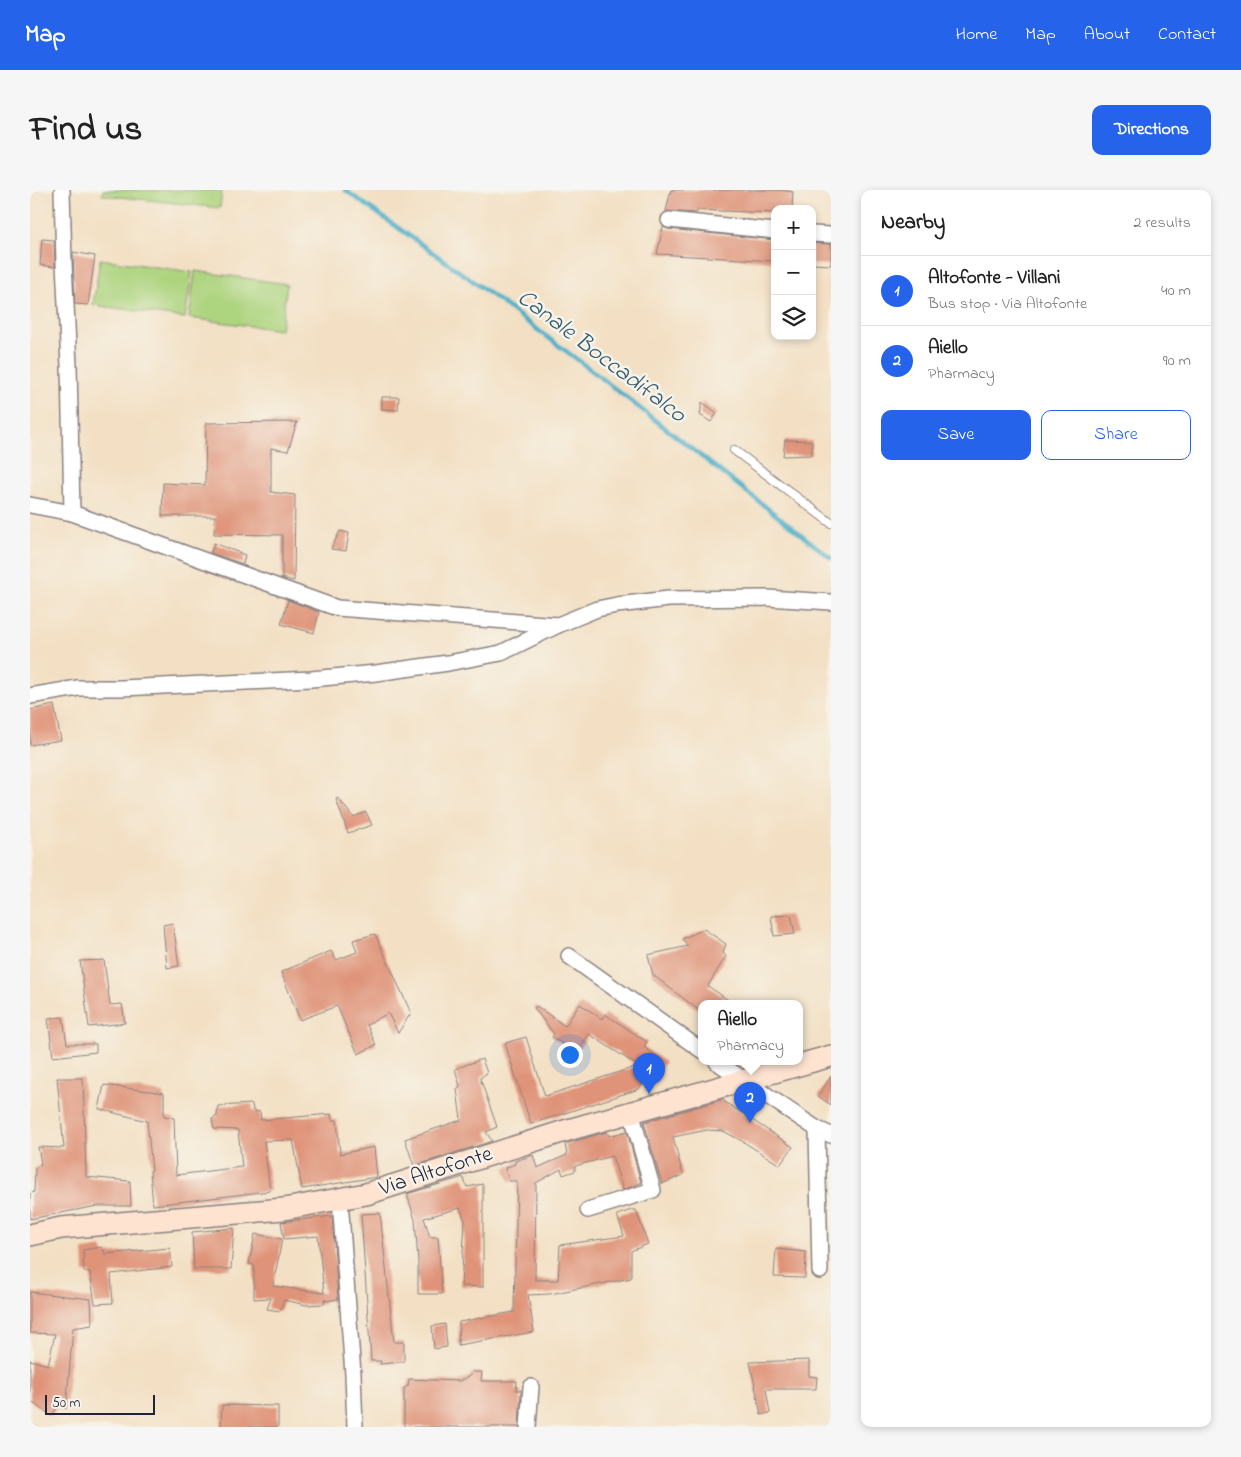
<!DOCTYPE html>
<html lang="en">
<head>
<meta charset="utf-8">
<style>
  body { margin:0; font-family:"Indie Flower",sans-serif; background:#f6f6f6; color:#222 }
  .controls { position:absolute; right:15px; top:15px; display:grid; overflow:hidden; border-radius:10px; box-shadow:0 2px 8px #0003 }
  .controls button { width:45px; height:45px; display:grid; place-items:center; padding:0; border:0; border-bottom:1px solid #e0e0e0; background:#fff; color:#222; font:25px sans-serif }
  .scale { position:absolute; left:15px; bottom:12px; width:110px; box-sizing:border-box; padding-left:5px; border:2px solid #22223b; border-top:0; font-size:14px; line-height:18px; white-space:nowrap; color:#22223b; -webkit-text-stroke:4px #f7f3e8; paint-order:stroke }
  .you { position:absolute; left:539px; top:864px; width:18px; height:18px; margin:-12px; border:4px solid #fff; border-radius:50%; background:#1a73e8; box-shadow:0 0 0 8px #1a73e833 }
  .badge { display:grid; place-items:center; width:32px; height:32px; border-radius:50%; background:#2563eb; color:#fff; font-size:16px; font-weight:700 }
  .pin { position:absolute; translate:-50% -41px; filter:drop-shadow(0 1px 2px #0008) }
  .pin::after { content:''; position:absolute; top:26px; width:18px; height:15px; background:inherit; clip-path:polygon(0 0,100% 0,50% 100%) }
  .popup { position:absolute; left:668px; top:810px; width:105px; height:65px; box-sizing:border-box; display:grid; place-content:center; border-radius:10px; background:#fff; filter:drop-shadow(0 1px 4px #0005); font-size:16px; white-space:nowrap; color:#767676 }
  .popup b { font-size:19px; color:#222 }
  .popup::after { content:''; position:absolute; left:50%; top:100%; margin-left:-10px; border:10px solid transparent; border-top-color:#fff }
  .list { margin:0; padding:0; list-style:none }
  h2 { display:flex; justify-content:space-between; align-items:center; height:65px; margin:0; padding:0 20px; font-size:21px }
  h2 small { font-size:16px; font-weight:400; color:#767676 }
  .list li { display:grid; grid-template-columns:32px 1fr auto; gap:15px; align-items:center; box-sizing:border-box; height:70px; padding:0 20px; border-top:1px solid #e0e0e0 }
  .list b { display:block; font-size:19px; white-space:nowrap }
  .list p { margin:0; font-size:16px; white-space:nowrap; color:#767676 }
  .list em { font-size:16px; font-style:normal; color:#767676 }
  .actions { display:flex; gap:10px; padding:15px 20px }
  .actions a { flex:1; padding:11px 0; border:1px solid #2563eb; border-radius:10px; text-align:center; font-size:18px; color:#2563eb }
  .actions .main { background:#2563eb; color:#fff }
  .icon { flex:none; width:28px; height:28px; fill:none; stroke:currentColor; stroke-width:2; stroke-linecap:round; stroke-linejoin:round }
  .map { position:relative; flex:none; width:801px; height:1237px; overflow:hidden; border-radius:10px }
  header { display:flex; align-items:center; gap:30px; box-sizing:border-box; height:70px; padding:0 25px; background:#2563eb; color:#fff }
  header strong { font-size:24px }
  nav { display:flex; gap:28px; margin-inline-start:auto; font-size:18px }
  .intro { display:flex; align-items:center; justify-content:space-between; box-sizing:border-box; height:120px; padding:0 30px }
  h1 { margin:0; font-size:35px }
  .button { padding:12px 22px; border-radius:10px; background:#2563eb; color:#fff; font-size:18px; font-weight:700 }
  main { display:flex; gap:30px; padding:0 30px }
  aside { flex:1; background:#fff; border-radius:10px; box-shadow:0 2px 8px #0003 }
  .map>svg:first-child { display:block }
  .garden { fill:#add47f; stroke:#687b5d }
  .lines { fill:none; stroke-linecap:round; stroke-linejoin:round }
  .stream { stroke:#48aec8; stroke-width:4.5 }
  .building { fill:#df9378 }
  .lane-casing { stroke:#8a8180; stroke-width:10 }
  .street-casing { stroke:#8a8180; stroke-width:18 }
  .secondary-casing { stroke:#8a8180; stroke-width:24 }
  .lane { stroke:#fff; stroke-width:8 }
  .street { stroke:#fff; stroke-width:15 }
  .secondary { stroke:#fee3d1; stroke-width:21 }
  .labels { text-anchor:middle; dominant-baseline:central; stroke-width:5; stroke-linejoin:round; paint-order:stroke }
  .street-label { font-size:22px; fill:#22223b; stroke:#f7f3e8 }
  .water-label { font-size:24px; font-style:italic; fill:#315a73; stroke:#f7f3e8 }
</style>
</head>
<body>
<header>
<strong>Map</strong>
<nav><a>Home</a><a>Map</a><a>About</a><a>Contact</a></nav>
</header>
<div class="intro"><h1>Find us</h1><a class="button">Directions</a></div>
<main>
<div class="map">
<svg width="801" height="1237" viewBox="0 0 801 1237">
  <rect width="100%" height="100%" fill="#f7f3e8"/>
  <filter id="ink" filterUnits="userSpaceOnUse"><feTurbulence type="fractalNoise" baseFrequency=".02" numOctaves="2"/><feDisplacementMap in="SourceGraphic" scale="10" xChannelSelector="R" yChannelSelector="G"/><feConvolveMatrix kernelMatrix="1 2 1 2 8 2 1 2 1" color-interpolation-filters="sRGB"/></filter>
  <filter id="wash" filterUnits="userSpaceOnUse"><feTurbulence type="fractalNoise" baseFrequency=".0096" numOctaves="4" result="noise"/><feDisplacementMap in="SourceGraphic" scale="20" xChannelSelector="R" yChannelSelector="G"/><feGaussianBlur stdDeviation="1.12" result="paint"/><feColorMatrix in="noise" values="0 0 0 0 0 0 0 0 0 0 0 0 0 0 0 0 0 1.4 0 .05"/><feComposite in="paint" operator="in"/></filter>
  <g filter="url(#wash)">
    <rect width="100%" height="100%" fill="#f3e0c4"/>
    <g class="garden">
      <path d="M 73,0 L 192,0 L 190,18 L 72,5 Z"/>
      <path d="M 70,69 L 162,82 L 155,128 L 63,115 Z"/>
      <path d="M 165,81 L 257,94 L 251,140 L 159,128 Z"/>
    </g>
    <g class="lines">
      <path class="stream" d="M 315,0 L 440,89 L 556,176 L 801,368"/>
    </g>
    <g id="blocks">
      <g class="building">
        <path d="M 641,0 L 750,0 L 763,2 L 762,19 L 745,19 L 745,23 L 667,20 L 667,23 L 636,21 Z"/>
        <path d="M 633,37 L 638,39 L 745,50 L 745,71 L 627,64 Z"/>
        <path d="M 12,49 L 24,50 L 25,77 L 10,75 Z"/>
        <path d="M 782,53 L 801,54 L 801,75 L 782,74 Z"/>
        <path d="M 43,62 L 65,66 L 58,115 L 45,114 Z"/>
        <path d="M 352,207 L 369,207 L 368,220 L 352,219 Z"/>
        <path d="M 672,212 L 687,223 L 681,232 L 670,225 Z"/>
        <path d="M 267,232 L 258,261 L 241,258 L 241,302 L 265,305 L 264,391 L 252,388 L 252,345 L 184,344 L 185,326 L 132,326 L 133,293 L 175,295 L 176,233 Z"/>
        <path d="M 755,250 L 782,251 L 782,265 L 753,266 Z"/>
        <path d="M 310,341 L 319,343 L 316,361 L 301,359 Z"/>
        <path d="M 184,353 L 215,365 L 213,374 L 181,363 Z"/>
        <path d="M 258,410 L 289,422 L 284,443 L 251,434 Z"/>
        <path d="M 24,515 L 31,550 L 0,555 L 0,520 Z"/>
        <path d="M 308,608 L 323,627 L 336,622 L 342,635 L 318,643 L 306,609 Z"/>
        <path d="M 761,725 L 765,744 L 744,746 L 741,726 Z"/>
        <path d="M 143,733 L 149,776 L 137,778 L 133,735 Z"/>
        <path d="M 674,739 L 696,754 L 693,763 L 696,766 L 678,796 L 704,814 L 671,814 L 671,822 L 623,785 L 618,765 L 658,756 L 652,749 Z"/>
        <path d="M 345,744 L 381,823 L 368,843 L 358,823 L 337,835 L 346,855 L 328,864 L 307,816 L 270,830 L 251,782 L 301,761 L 306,770 L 327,762 L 323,750 Z"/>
        <path d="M 74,770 L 80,815 L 92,814 L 95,833 L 59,837 L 50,771 Z"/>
        <path d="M 550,814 L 572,829 L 575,824 L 617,852 L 614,857 L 635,872 L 628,882 L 624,879 L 609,899 L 501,934 L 475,853 L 496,847 L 515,906 L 608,876 L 559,844 L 546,863 L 522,847 L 524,844 L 504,818 L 506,816 L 535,836 Z"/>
        <path d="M 33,827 L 37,854 L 66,854 L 66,862 L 23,867 L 18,828 Z"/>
        <path d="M 452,869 L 457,883 L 450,888 L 467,937 L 456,942 L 462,951 L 384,976 L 375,949 L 431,930 L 427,899 L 430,896 L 425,879 Z"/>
        <path d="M 801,886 L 801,915 L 788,906 Z"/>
        <path d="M 27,888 L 53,888 L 56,987 L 100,991 L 101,1016 L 67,1016 L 0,1029 L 0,1004 L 4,1002 L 5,978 L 11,974 L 8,957 L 34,958 Z"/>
        <path d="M 74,895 L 134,903 L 134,926 L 144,928 L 146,985 L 212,977 L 208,940 L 184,939 L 182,929 L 187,926 L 188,916 L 222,914 L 223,921 L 230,922 L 231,930 L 301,924 L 302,930 L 307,930 L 310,964 L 344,957 L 347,987 L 272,999 L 263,950 L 234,951 L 240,1001 L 123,1015 L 120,981 L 122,980 L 117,931 L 69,919 Z"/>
        <path d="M 692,910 L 763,957 L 750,975 L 712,951 L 693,941 L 677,940 L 643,947 L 653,985 L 632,994 L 614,932 Z"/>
        <path d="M 597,941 L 611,993 L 593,1000 L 582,966 L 545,976 L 545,981 L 533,985 L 531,979 L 506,993 L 505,1090 L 528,1090 L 530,1055 L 594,1046 L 587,1025 L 602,1020 L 606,1020 L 618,1054 L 601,1061 L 601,1088 L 520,1104 L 498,1105 L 504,1142 L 428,1155 L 429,1132 L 484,1122 L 487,991 L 479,991 L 475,978 L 485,974 L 485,971 L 503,965 L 507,978 L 537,965 L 535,954 L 577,942 L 579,946 Z"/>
        <path d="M 433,987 L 437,997 L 453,994 L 453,1097 L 431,1096 L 435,1031 L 430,1018 L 394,1028 L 400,1047 L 408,1047 L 412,1104 L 388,1104 L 388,1071 L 385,1030 L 377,1004 Z"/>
        <path d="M 350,1023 L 364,1152 L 374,1152 L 374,1172 L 350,1174 L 351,1171 L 341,1171 L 331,1024 Z"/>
        <path d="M 302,1026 L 308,1109 L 295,1111 L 295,1109 L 294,1114 L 276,1115 L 254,1110 L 250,1121 L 237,1119 L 241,1108 L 224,1109 L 224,1075 L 219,1074 L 225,1044 L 252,1049 L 243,1096 L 294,1103 L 288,1046 L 254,1049 L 251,1032 Z"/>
        <path d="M 204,1038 L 201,1079 L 164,1079 L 162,1042 Z"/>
        <path d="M 72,1057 L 75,1064 L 140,1058 L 142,1077 L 81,1084 L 83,1113 L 65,1114 L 60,1082 L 54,1082 L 53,1060 Z"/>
        <path d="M 746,1059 L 776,1062 L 775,1088 L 744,1087 Z"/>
        <path d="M 0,1102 L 61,1109 L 62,1135 L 43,1138 L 36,1219 L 28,1215 L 22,1226 L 0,1211 L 0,1170 L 18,1175 L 25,1144 L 0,1143 Z"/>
        <path d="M 415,1134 L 417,1157 L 404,1159 L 402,1136 Z"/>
        <path d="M 779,1170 L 779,1186 L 787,1187 L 786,1199 L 736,1199 L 740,1223 L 731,1225 L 720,1172 Z"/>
        <path d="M 443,1182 L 452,1182 L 451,1191 L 487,1191 L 486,1200 L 491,1200 L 489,1237 L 374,1237 L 374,1198 L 378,1196 L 379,1189 L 429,1191 L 438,1187 Z"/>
        <path d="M 192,1215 L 248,1216 L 248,1237 L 191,1237 Z"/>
      </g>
    </g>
  </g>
  <g filter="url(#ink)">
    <use href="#blocks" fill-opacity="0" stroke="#8a8180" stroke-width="1"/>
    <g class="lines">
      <g class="lane-casing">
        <path id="lane" d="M 704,260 L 801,333"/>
      </g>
      <g class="street-casing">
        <g id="street">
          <path d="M 32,0 L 34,73 L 39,176 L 42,323"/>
          <path d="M 639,30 L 745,41"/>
          <path d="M 782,44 L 801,45"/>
          <path d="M 0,315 L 42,323 L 307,418 L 528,435"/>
          <path d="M 0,506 L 48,498 L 92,498 L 281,489 L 346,483 L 418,473 L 471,463 L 528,435 L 567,419 L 587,415 L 639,409 L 737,408 L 801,412"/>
          <path d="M 539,766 L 671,860"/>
          <path d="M 687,872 L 787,939 L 801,945"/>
          <path d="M 787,939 L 790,1081"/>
          <path d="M 310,1010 L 323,1184 L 325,1237"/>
          <path d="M 558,1020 L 623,1000 L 601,922"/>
          <path d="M 498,1237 L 501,1197"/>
        </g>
      </g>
      <g class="secondary-casing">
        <path id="secondary" d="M 0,1045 L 31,1038 L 254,1019 L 336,1004 L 538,940 L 801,866"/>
      </g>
      <use href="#lane" class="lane"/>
      <use href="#street" class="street"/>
      <use href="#secondary" class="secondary"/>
    </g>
  </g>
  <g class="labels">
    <g class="street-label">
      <text transform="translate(406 982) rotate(-18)">Via Altofonte</text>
    </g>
    <g class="water-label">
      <text transform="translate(571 167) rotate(37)">Canale Boccadifalco</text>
    </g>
  </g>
</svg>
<div class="controls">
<button>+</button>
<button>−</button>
<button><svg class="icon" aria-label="layers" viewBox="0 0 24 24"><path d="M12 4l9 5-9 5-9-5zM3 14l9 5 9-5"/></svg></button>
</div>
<div class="scale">50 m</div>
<div class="you"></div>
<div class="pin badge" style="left:619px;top:904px">1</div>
<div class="pin badge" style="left:720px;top:933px">2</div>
<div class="popup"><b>Aiello</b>Pharmacy</div>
</div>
<aside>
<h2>Nearby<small>2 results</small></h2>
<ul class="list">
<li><span class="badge">1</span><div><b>Altofonte - Villani</b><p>Bus stop · Via Altofonte</p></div><em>40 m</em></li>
<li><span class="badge">2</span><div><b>Aiello</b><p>Pharmacy</p></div><em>90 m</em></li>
</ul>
<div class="actions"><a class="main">Save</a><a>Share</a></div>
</aside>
</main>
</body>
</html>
